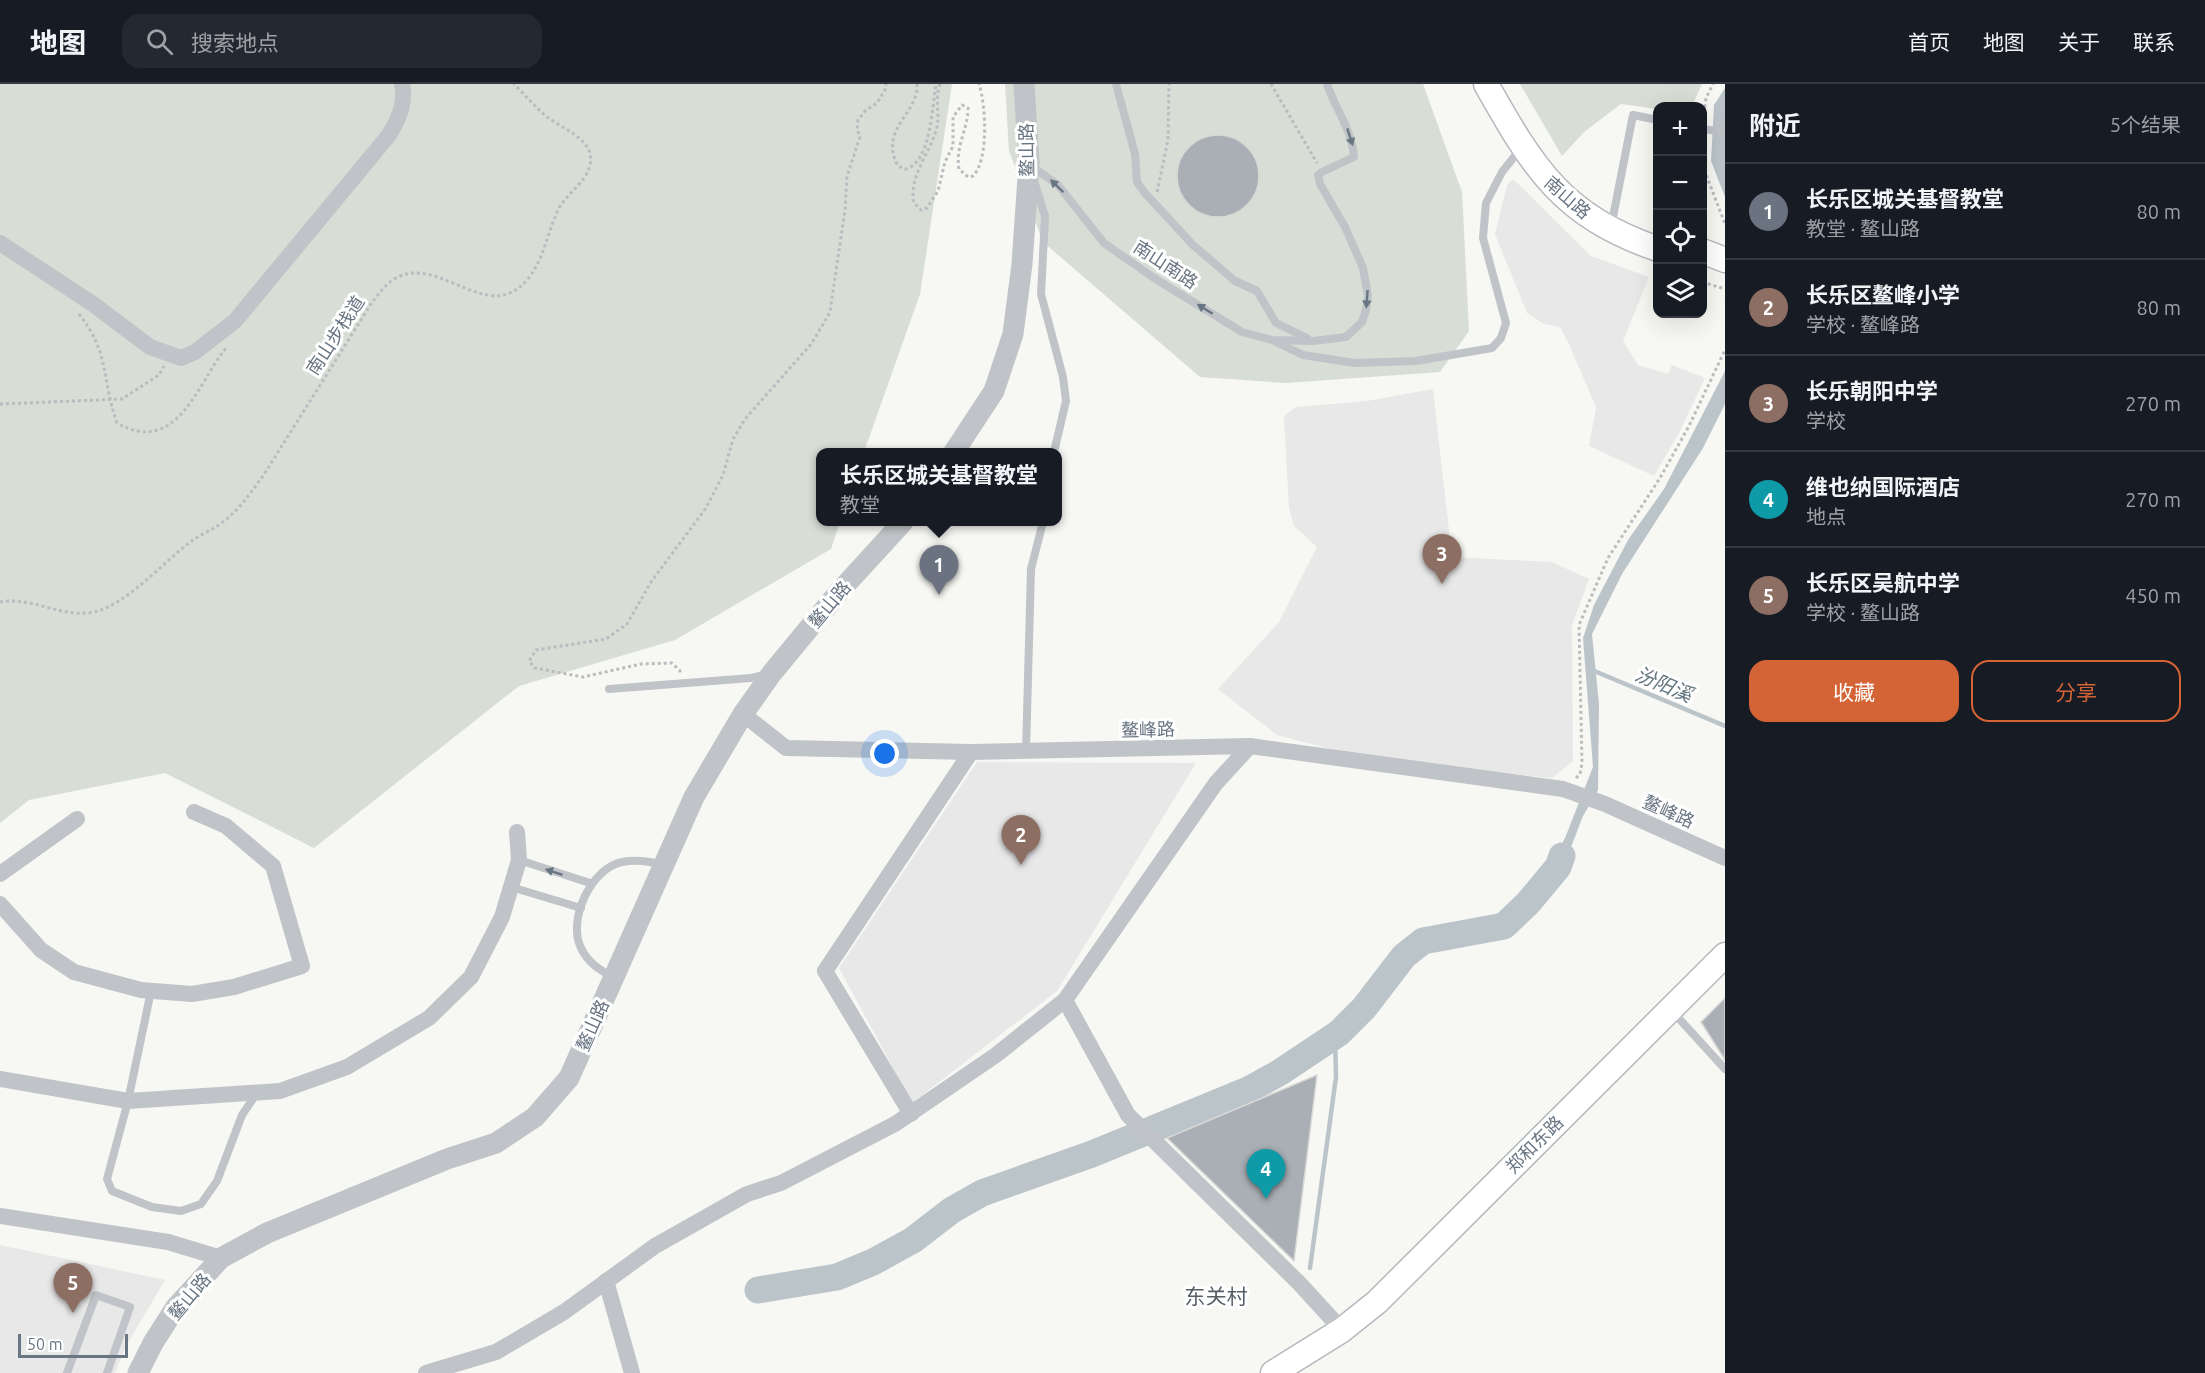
<!DOCTYPE html>
<html lang="zh">
<head>
<meta charset="utf-8">
<style>
  body { margin:0; font-family:Ubuntu,"Noto Sans SC",sans-serif; background:#242831; color:#f1f3f6 }
  .controls { position:absolute; right:18px; top:18px; display:grid; overflow:hidden; border-radius:12px; box-shadow:0 6px 24px #0002 }
  .controls button { width:54px; height:54px; display:grid; place-items:center; padding:0; border:0; border-bottom:2px solid #363941; background:#171b24; color:#f1f3f6; font:30px sans-serif }
  .scale { position:absolute; left:18px; bottom:15px; width:110px; box-sizing:border-box; padding-left:6px; border:3px solid #687582; border-top:0; font-size:16px; line-height:21px; white-space:nowrap; color:#687582; -webkit-text-stroke:4px #fff; paint-order:stroke }
  .you { position:absolute; left:885px; top:670px; width:21px; height:21px; margin:-15px; border:4px solid #fff; border-radius:50%; background:#1a73e8; box-shadow:0 0 0 9px #1a73e833 }
  .badge { display:grid; place-items:center; width:39px; height:39px; border-radius:50%; background:#d46436; color:#fff; font-size:20px; font-weight:700 }
  .pin { position:absolute; translate:-50% -50px; filter:drop-shadow(0 2px 3px #0008) }
  .pin::after { content:''; position:absolute; top:32px; width:21px; height:18px; background:inherit; clip-path:polygon(0 0,100% 0,50% 100%) }
  .popup { position:absolute; left:816px; top:364px; width:246px; height:78px; box-sizing:border-box; display:grid; place-content:center; border-radius:12px; background:#171b24; filter:drop-shadow(0 2px 4px #0005); font-size:20px; white-space:nowrap; color:#9ea1a6 }
  .popup b { font-size:22px; color:#f1f3f6 }
  .popup::after { content:''; position:absolute; left:50%; top:100%; margin-left:-12px; border:12px solid transparent; border-top-color:#171b24 }
  .list { margin:0; padding:0; list-style:none }
  h2 { display:flex; justify-content:space-between; align-items:center; height:78px; margin:0; padding:0 24px; font-size:26px }
  h2 small { font-size:20px; font-weight:400; color:#9ea1a6 }
  .list li { display:grid; grid-template-columns:39px 1fr auto; gap:18px; align-items:center; box-sizing:border-box; height:96px; padding:0 24px; border-top:2px solid #363941 }
  .list b { display:block; font-size:22px; white-space:nowrap }
  .list p { margin:0; font-size:20px; white-space:nowrap; color:#9ea1a6 }
  .list em { font-size:20px; font-style:normal; color:#9ea1a6 }
  .actions { display:flex; gap:12px; padding:18px 24px }
  .actions a { flex:1; padding:14px 0; border:2px solid #d46436; border-radius:18px; text-align:center; font-size:21px; color:#d46436 }
  .actions .main { background:#d46436; color:#fff }
  .icon { flex:none; width:33px; height:33px; fill:none; stroke:currentColor; stroke-width:2; stroke-linecap:round; stroke-linejoin:round }
  .map { position:relative; flex:none; width:1725px; height:1289px; overflow:hidden }
  header { display:flex; align-items:center; gap:36px; box-sizing:border-box; height:84px; padding:0 30px; background:#171b24; border-bottom:2px solid #363941 }
  header strong { font-size:28px }
  nav { display:flex; gap:33px; margin-inline-start:auto; font-size:21px }
  .search { width:420px; height:54px; background:#242831; display:flex; align-items:center; gap:15px; box-sizing:border-box; padding:0 21px; border-radius:18px; color:#9ea1a6; font-size:22px }
  main { display:flex }
  aside { flex:1; background:#171b24 }
  .map>svg:first-child { display:block }
  .built { fill:#e7e8e7 }
  .green { fill:#d8ddd5 }
  .water { fill:#bbc4c9 }
  .lines { fill:none; stroke-linecap:round; stroke-linejoin:round }
  .stream { stroke:#bbc4c9; stroke-width:4.5 }
  .river { stroke:#bbc4c9; stroke-width:27 }
  .building { fill:#a9afb5; stroke:#d8d8d6; stroke-width:1.5 }
  .secondary-casing { stroke:#b5b9bd; stroke-width:27 }
  .path { stroke:#babcbf; stroke-width:3; stroke-dasharray:3 3; stroke-linecap:butt }
  .service { stroke:#c0c3c7; stroke-width:8 }
  .minor { stroke:#c0c3c7; stroke-width:16 }
  .tertiary { stroke:#c0c3c7; stroke-width:21 }
  .secondary { stroke:#fff; stroke-width:24 }
  .oneway { fill:#687582 }
  .labels { text-anchor:middle; dominant-baseline:central; stroke-width:6; stroke-linejoin:round; paint-order:stroke }
  .street-label { font-size:18px; fill:#687582; stroke:#fff }
  .water-label { font-size:20px; font-style:italic; fill:#64767f; stroke:#fff }
  .quarter-label { font-size:21px; fill:#565f68; stroke:#fff }
</style>
</head>
<body>
<header>
<strong>地图</strong>
<div class="search"><svg class="icon" aria-label="search" viewBox="0 0 24 24"><circle cx="10" cy="10" r="6"/><path d="M15 15l6 6"/></svg>搜索地点</div>
<nav><a>首页</a><a>地图</a><a>关于</a><a>联系</a></nav>
</header>
<main>
<div class="map">
<svg width="1725" height="1289" viewBox="0 0 1725 1289">
  <rect width="100%" height="100%" fill="#f7f7f4"/>
  <g class="built">
    <path d="M 1513,95 L 1591,172 L 1649,193 L 1623,257 L 1638,281 L 1668,290 L 1672,281 L 1705,294 L 1679,349 L 1654,392 L 1589,362 L 1596,323 L 1568,258 L 1560,243 L 1544,240 L 1527,229 L 1495,150 L 1507,101 Z"/>
    <path d="M 1433,305 L 1452,473 L 1552,478 L 1589,495 L 1572,541 L 1573,677 L 1552,694 L 1365,674 L 1277,651 L 1218,605 L 1279,538 L 1317,463 L 1294,442 L 1289,424 L 1284,332 L 1296,323 L 1367,317 Z"/>
    <path d="M 977,678 L 1196,679 L 1057,907 L 912,1019 L 839,884 Z"/>
    <path d="M 0,1161 L 165,1196 L 126,1262 L 115,1289 L 0,1289 Z"/>
  </g>
  <g class="green">
    <path d="M 0,0 L 952,0 L 920,210 L 864,368 L 820,368 L 820,438 L 840,438 L 831,465 L 675,556 L 519,602 L 314,764 L 165,689 L 29,716 L 0,739 Z"/>
    <path d="M 1005,0 L 1423,0 L 1462,108 L 1469,247 L 1440,288 L 1286,299 L 1200,293 L 1043,158 L 1009,67 Z"/>
    <path d="M 1520,0 L 1702,0 L 1692,22 L 1658,22 L 1657,25 L 1621,20 L 1584,48 L 1562,72 Z"/>
  </g>
  <g class="water">
    <path d="M 1725,4 L 1725,113 L 1711,77 L 1714,21 Z"/>
    <path d="M 1725,287 L 1725,320 L 1703,364 L 1622,490 L 1592,550 L 1599,620 L 1598,706 L 1583,732 L 1564,781 L 1543,817 L 1542,799 L 1565,754 L 1593,683 L 1583,554 L 1594,521 L 1628,456 L 1664,405 Z"/>
  </g>
  <g class="lines">
    <g class="stream">
      <path d="M 1592,586 L 1725,642"/>
      <path d="M 1310,1184 L 1336,993 L 1335,951"/>
    </g>
    <path class="river" d="M 758,1206 L 837,1193 L 873,1178 L 913,1156 L 952,1126 L 982,1109 L 1092,1070 L 1248,1006 L 1279,989 L 1339,949 L 1364,924 L 1404,872 L 1423,857 L 1504,842 L 1528,819 L 1558,783 L 1562,772"/>
  </g>
  <g class="building">
    <circle cx="1218" cy="92" r="41"/>
    <path d="M 1725,914 L 1725,976 L 1701,938 Z"/>
    <path d="M 1317,991 L 1294,1177 L 1167,1054 Z"/>
  </g>
  <g class="lines">
    <g class="secondary-casing">
      <g id="secondary">
        <path d="M 1486,0 C 1534,85 1562,132 1658,165"/>
        <path d="M 1702,167 L 1725,176"/>
        <path d="M 1273,1289 L 1342,1246 L 1377,1218 L 1725,871"/>
      </g>
    </g>
    <g class="path">
      <path d="M 917,0 C 920,28 878,45 898,82 L 905,85 C 931,80 932,22 936,0"/>
      <path d="M 940,0 C 934,16 941,31 936,47 C 929,70 908,94 914,119 L 921,126 L 927,124 L 938,107 L 945,78 L 953,62 L 953,33 L 962,21 L 968,24 C 968,46 955,62 959,85 L 968,93 L 973,92 C 989,76 986,21 979,0"/>
      <path d="M 1271,0 L 1317,79"/>
      <path d="M 1703,35 L 1706,14 L 1713,0"/>
      <path d="M 1702,80 L 1725,140"/>
      <path d="M 1157,108 L 1168,56 L 1169,0"/>
      <path d="M 1702,198 L 1725,205"/>
      <path d="M 79,230 C 111,271 101,295 117,339 C 177,373 197,300 226,264"/>
      <path d="M 0,320 L 122,315 L 159,291 L 164,282"/>
      <path d="M 0,518 C 32,512 63,535 94,528 C 128,520 164,477 193,456 C 203,449 215,445 224,437 C 240,425 251,408 263,392 L 371,220 C 378,211 385,200 396,194 C 439,170 488,242 527,196 C 544,176 547,149 558,126 C 565,112 578,104 586,91 C 604,58 566,48 546,32 C 535,23 525,11 514,0"/>
      <path d="M 681,588 L 672,579 L 641,580 L 583,593 L 535,584 L 529,577 L 536,566 L 606,555 L 627,540 L 651,498 L 706,424 L 723,391 L 733,355 L 745,335 L 812,259 L 830,228 L 845,126 L 847,92 L 860,53 L 857,45 L 858,36 L 866,26 L 877,19 L 885,6 L 886,0"/>
      <path d="M 1576,694 L 1580,690 L 1582,679 L 1579,541 L 1608,474 L 1660,394 L 1689,342 L 1725,266"/>
    </g>
    <g class="service">
      <path d="M 1116,0 L 1135,70 L 1137,98 L 1144,108 L 1193,161 L 1235,197 L 1257,207 L 1276,239 L 1307,254"/>
      <path d="M 1702,45 L 1725,48"/>
      <path d="M 1030,81 L 1058,101 L 1104,159 L 1154,194 L 1242,248 L 1272,256 L 1313,257 L 1346,253 L 1362,238 L 1366,226 L 1368,212 L 1363,184 L 1345,143 L 1320,100 L 1318,91 L 1322,88 L 1354,73 C 1352,45 1335,25 1327,0"/>
      <path d="M 1035,100 L 1045,132 L 1041,210 L 1063,293 L 1066,317 L 1054,368"/>
      <path d="M 1613,133 L 1633,31 L 1658,36"/>
      <path d="M 1276,258 L 1303,271 L 1355,279 L 1416,277 L 1492,264 L 1501,254 L 1506,239 L 1483,154 L 1486,119 L 1502,88 L 1522,63"/>
      <path d="M 609,605 L 751,594 L 766,590"/>
      <path d="M 1026,667 L 1031,485 L 1043,438"/>
      <path d="M 519,776 L 590,799"/>
      <path d="M 511,803 L 581,824"/>
      <path d="M 614,894 C 600,886 588,879 581,864 C 567,836 591,784 622,778 C 636,775 650,778 663,780"/>
      <path d="M 151,907 L 128,1017 L 107,1095 L 112,1107 L 152,1123 L 181,1127 L 201,1120 L 217,1097 L 242,1031 L 257,1009"/>
      <path d="M 1673,928 L 1725,985"/>
      <path d="M 67,1289 L 96,1211 L 130,1223 L 107,1289"/>
    </g>
    <g class="minor">
      <path d="M 0,159 L 93,220 L 150,263 L 181,274 L 195,268 L 235,237 L 389,51 C 399,34 406,20 402,0"/>
      <path d="M 743,630 L 786,664 L 971,668 L 1250,662 L 1563,705 L 1605,720 L 1725,774"/>
      <path d="M 1250,662 L 1216,699 L 1065,916 L 1128,1031 L 1299,1199 L 1342,1246"/>
      <path d="M 0,790 L 77,735"/>
      <path d="M 0,820 L 41,866 L 74,888 L 141,906 L 192,910 L 234,903 L 302,882 L 273,782 L 226,742 L 194,728"/>
      <path d="M 0,995 L 128,1017 L 280,1007 L 347,983 L 429,934 L 471,893 L 502,833 L 519,776 L 517,748"/>
      <path d="M 911,1030 L 825,887 L 971,668"/>
      <path d="M 0,1132 L 168,1158 L 221,1174"/>
      <path d="M 606,1197 L 632,1289"/>
      <path d="M 426,1289 L 496,1268 L 564,1228 L 655,1162 L 747,1110 L 781,1099 L 895,1040 L 996,971 L 1065,916"/>
    </g>
    <g class="tertiary">
      <path d="M 954,368 L 994,307 L 1013,250 L 1022,180 L 1029,79 L 1024,0"/>
      <path d="M 138,1289 L 153,1259 L 176,1223 L 221,1174 L 267,1149 L 447,1075 L 496,1059 L 535,1033 L 569,994 L 694,713 L 743,630 L 772,589 L 838,509 L 903,438"/>
    </g>
    <use href="#secondary" class="secondary"/>
  </g>
  <defs><path id="oneway-solid" d="M-6-.8H1V-3.2L6.5 0L1 3.2V.8H-6Z" transform="scale(1.5)"/></defs>
  <g class="oneway">
    <use href="#oneway-solid" transform="translate(1350 53) rotate(72)"/>
    <use href="#oneway-solid" transform="translate(1057 102) rotate(-136)"/>
    <use href="#oneway-solid" transform="translate(1367 215) rotate(94)"/>
    <use href="#oneway-solid" transform="translate(1205 225) rotate(-148)"/>
    <use href="#oneway-solid" transform="translate(554 788) rotate(-162)"/>
  </g>
  <g class="labels">
    <g class="street-label">
      <text transform="translate(1026 66) rotate(-91)">鳌山路</text>
      <text transform="translate(1568 113) rotate(41)">南山路</text>
      <text transform="translate(1166 180) rotate(33)">南山南路</text>
      <text transform="translate(335 251) rotate(-57)">南山步栈道</text>
      <text transform="translate(829 520) rotate(-50)">鳌山路</text>
      <text transform="translate(1148 645) rotate(-1)">鳌峰路</text>
      <text transform="translate(1669 727) rotate(24)">鳌峰路</text>
      <text transform="translate(592 941) rotate(-66)">鳌山路</text>
      <text transform="translate(1534 1060) rotate(-45)">郑和东路</text>
      <text transform="translate(189 1212) rotate(-50)">鳌山路</text>
    </g>
    <g class="water-label">
      <text transform="translate(1664 600) rotate(23)">汾阳溪</text>
    </g>
    <g class="quarter-label">
      <text x="1216" y="1212">东关村</text>
    </g>
  </g>
</svg>
<div class="controls">
<button>+</button>
<button>−</button>
<button><svg class="icon" aria-label="locate" viewBox="0 0 24 24"><circle cx="12" cy="12" r="6"/><path d="M12 2v4M12 18v4M2 12h4M18 12h4"/></svg></button>
<button><svg class="icon" aria-label="layers" viewBox="0 0 24 24"><path d="M12 4l9 5-9 5-9-5zM3 14l9 5 9-5"/></svg></button>
</div>
<div class="scale">50 m</div>
<div class="you"></div>
<div class="pin badge" style="left:939px;top:511px;background:#6b7280">1</div>
<div class="popup"><b>长乐区城关基督教堂</b>教堂</div>
<div class="pin badge" style="left:1021px;top:781px;background:#8d6e63">2</div>
<div class="pin badge" style="left:1442px;top:500px;background:#8d6e63">3</div>
<div class="pin badge" style="left:1266px;top:1115px;background:#0f9aa8">4</div>
<div class="pin badge" style="left:73px;top:1229px;background:#8d6e63">5</div>
</div>
<aside>
<h2>附近<small>5个结果</small></h2>
<ul class="list">
<li><span class="badge" style="background:#6b7280">1</span><div><b>长乐区城关基督教堂</b><p>教堂 · 鳌山路</p></div><em>80 m</em></li>
<li><span class="badge" style="background:#8d6e63">2</span><div><b>长乐区鳌峰小学</b><p>学校 · 鳌峰路</p></div><em>80 m</em></li>
<li><span class="badge" style="background:#8d6e63">3</span><div><b>长乐朝阳中学</b><p>学校</p></div><em>270 m</em></li>
<li><span class="badge" style="background:#0f9aa8">4</span><div><b>维也纳国际酒店</b><p>地点</p></div><em>270 m</em></li>
<li><span class="badge" style="background:#8d6e63">5</span><div><b>长乐区吴航中学</b><p>学校 · 鳌山路</p></div><em>450 m</em></li>
</ul>
<div class="actions"><a class="main">收藏</a><a>分享</a></div>
</aside>
</main>
</body>
</html>
